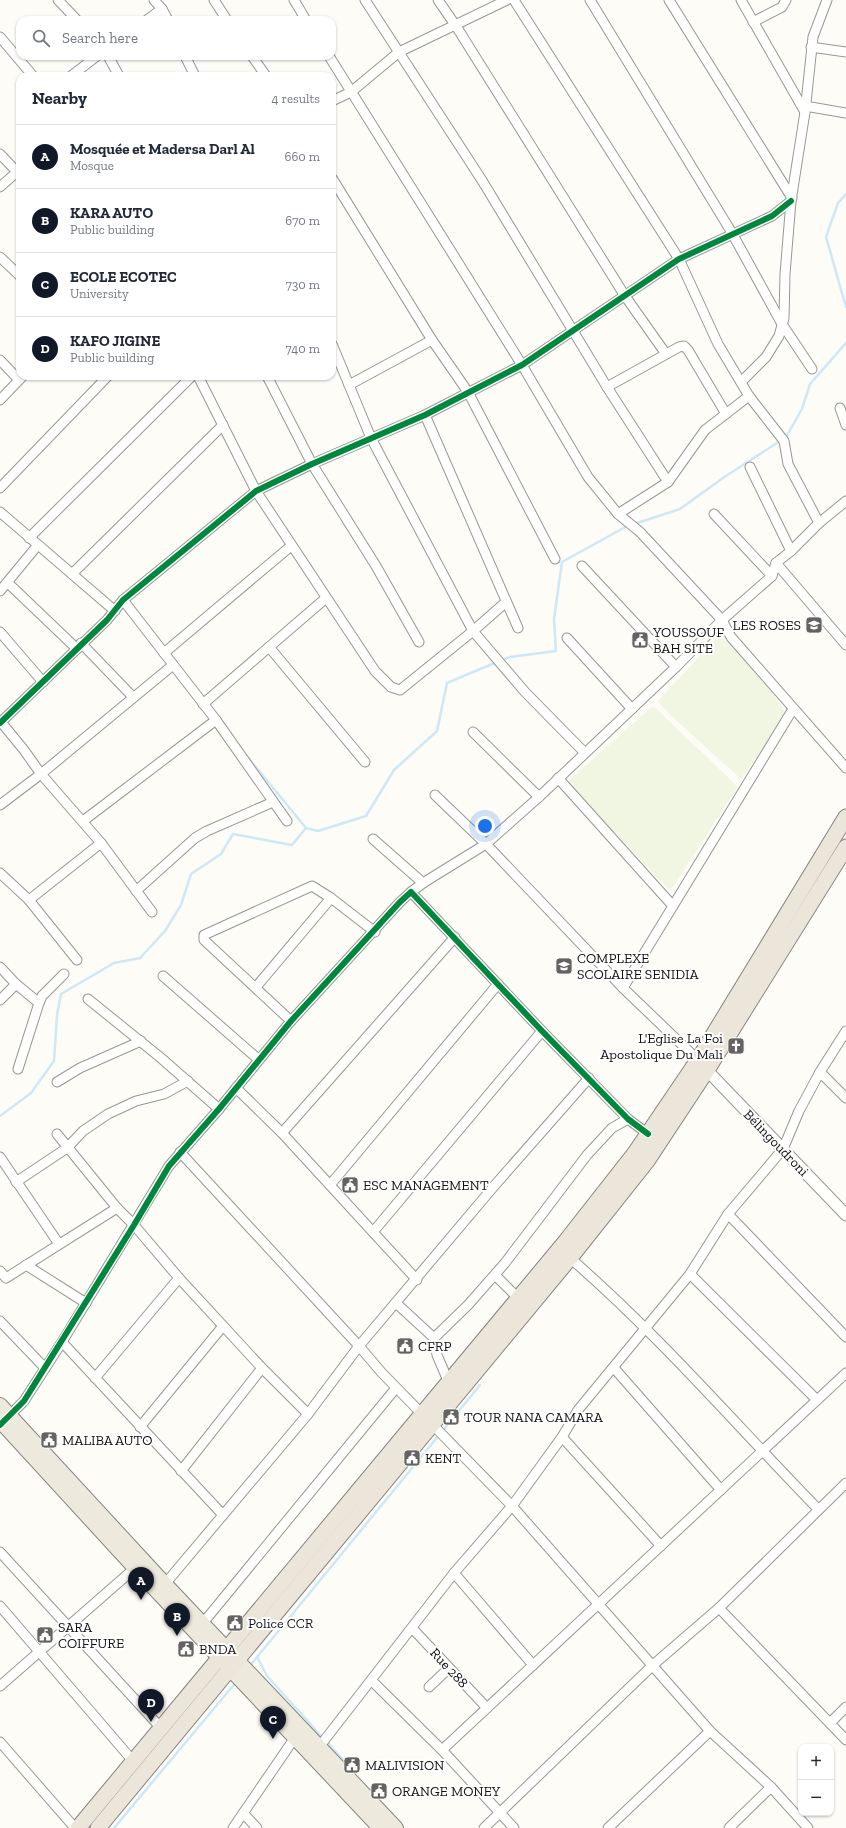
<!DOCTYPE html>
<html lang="en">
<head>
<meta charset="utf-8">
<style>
  body { margin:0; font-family:"Zilla Slab",serif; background:#f6f6f7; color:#1f2937 }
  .controls { position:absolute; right:12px; bottom:12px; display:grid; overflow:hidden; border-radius:8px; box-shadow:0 1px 3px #0004 }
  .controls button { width:36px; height:36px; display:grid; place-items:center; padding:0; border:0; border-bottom:1px solid #e0e1e3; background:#fff; color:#1f2937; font:20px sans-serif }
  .you { position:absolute; left:485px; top:826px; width:14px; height:14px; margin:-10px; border:3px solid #fff; border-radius:50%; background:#1a73e8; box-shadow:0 0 0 6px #1a73e833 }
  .badge { display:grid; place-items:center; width:26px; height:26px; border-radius:50%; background:#111827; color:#fff; font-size:13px; font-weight:700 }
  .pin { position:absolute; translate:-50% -33px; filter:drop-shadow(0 1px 2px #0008) }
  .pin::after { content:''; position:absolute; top:21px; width:14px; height:12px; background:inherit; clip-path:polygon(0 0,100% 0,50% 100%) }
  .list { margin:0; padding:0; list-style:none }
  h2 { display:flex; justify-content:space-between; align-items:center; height:52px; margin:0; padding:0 16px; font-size:17px }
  h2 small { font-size:13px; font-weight:400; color:#747a83 }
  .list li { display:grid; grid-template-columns:26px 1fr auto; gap:12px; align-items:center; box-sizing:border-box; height:64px; padding:0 16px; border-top:1px solid #e0e1e3 }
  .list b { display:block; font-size:15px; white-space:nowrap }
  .list p { margin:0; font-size:13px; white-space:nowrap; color:#747a83 }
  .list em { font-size:13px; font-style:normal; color:#747a83 }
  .icon { flex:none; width:22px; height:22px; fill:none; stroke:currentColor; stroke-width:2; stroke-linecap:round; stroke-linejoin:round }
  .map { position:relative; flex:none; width:846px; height:1828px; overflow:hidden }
  .search { position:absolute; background:#fff; box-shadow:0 1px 3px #0004; left:16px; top:16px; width:320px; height:44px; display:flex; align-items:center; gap:10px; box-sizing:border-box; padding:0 14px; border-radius:12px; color:#747a83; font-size:15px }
  .panel { position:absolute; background:#fff; box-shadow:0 1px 3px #0004; left:16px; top:72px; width:320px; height:308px; border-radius:12px }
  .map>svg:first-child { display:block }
  .pitch { fill:#f0f6e1 }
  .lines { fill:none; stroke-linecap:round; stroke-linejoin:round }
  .stream { stroke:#cde8f7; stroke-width:2.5 }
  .minor-casing { stroke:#979795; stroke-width:11 }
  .tertiary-casing { stroke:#979795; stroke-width:13 }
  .primary-casing { stroke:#858482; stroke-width:16 }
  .trunk-casing { stroke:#858482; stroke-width:17 }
  .minor { stroke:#fffffe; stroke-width:9 }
  .tertiary { stroke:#fffffe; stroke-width:11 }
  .primary { stroke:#ede9dc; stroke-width:14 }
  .trunk { stroke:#ece5da; stroke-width:15 }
  .cycleway-casing { stroke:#fff; stroke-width:8 }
  .cycleway { stroke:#00873e; stroke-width:6 }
  .labels { text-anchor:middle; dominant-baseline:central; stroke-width:4; stroke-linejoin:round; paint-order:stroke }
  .poi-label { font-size:14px; fill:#111; stroke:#fff; text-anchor:start }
  .street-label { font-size:14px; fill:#111; stroke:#fff }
</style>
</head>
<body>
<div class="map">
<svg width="846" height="1828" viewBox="0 0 846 1828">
  <rect width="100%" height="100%" fill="#fdfcf7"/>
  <g class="pitch">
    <path d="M 726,628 L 788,715 L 741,779 L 667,712 L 658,701 Z"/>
    <path d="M 653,706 L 738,787 L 670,891 L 567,782 Z"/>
  </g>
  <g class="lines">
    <g class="stream">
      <path d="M 846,194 L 838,203 L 826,237 L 846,307"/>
      <path d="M 634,524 L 680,509 L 723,478 L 786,437 L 802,409 L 810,384 L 846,343"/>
      <path d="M 502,660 L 510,657 L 556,651 L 554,619 L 562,562 L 629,525"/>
      <path d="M 246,755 L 306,828"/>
      <path d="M 0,1116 L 31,1093 L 54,1061 L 57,1015 L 61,994 L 114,963 L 140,958 L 165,931 L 181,905 L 191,874 L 221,854 L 233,834 L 292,845 L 306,828 L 318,831 L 366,816 L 394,770 L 437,731 L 447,683 L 497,662"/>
      <path d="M 257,1657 L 267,1676 L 323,1738"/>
      <path d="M 249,1667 L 480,1385"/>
      <path d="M 327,1742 L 346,1763"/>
      <path d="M 114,1828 L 237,1681"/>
    </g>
    <g class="minor-casing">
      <g id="minor">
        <path d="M 58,0 L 77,20"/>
        <path d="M 154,0 L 162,9 L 168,20"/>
        <path d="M 214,0 L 227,20"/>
        <path d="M 294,0 L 306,20"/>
        <path d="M 365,0 L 483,182 L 607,387 L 668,482"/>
        <path d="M 438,0 L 456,26 L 625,296 L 666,354"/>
        <path d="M 514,0 L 679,259 L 718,344 L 749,396 L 784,441 L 788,464 L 819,523"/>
        <path d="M 590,0 L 732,233 L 782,324 L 812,369"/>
        <path d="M 669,0 L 792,198"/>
        <path d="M 741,0 L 805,112"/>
        <path d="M 147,20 L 162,9"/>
        <path d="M 753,22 L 782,7 L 786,0"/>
        <path d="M 0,37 L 33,76"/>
        <path d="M 811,47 L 846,52"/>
        <path d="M 108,56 L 119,76"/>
        <path d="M 185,56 L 195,76"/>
        <path d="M 252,56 L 266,76"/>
        <path d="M 329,56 L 522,365 L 588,477 L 618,514 L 640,532 L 722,620 L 731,637 L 846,768"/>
        <path d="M 71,76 L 97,56"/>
        <path d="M 332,101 L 351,92 L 399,52 L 507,0"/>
        <path d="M 805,106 L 846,113"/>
        <path d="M 0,154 L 20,175"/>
        <path d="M 332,178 L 432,340 L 468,392 L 555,559"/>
        <path d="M 0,187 L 17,172"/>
        <path d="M 0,257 L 20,276"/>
        <path d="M 332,344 L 371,438 L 473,631 L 525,692 L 585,753"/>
        <path d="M 0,360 L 19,380"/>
        <path d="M 198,376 L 256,491 L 375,671 L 391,687 L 400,690 L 405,686 L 473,631 L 506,602"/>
        <path d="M 267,376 L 312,464 L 376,566 L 419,642"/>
        <path d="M 741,382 L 766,357 L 779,336 L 784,318 L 785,274 L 791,201 L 805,112 L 813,37 L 827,0"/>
        <path d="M 349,385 L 432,340"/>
        <path d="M 607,387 L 679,347 L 684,346 L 688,350 L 726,414"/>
        <path d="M 0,400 L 23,376"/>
        <path d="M 840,408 L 846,425"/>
        <path d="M 425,415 L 518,628"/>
        <path d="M 750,467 L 791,551"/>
        <path d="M 0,488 L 108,376"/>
        <path d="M 0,512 L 115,611"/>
        <path d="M 618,514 L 668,482 L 705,430 L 749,396"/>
        <path d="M 714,514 L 772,576"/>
        <path d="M 29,538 L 192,376"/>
        <path d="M 776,563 L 846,645"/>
        <path d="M 582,566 L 676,667"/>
        <path d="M 72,574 L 223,425"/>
        <path d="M 8,583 L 76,648"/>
        <path d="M 0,591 L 37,546"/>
        <path d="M 123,600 L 216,720 L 287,821"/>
        <path d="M 0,632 L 43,682"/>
        <path d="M 567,638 L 632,709"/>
        <path d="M 81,643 L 133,697"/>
        <path d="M 269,647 L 365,762"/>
        <path d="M 164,653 L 291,546"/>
        <path d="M 203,704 L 326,598"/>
        <path d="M 1,722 L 24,750 L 41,774 L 101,843 L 152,912"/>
        <path d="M 0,723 L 107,620 L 123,600 L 256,491 L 312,464 L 425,415 L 522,365 L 679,259 L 772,216 L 791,201"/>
        <path d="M 473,732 L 539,797"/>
        <path d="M 558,778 L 673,906"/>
        <path d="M 435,795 L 486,844 L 623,988 L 698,1060"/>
        <path d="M 0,805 L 41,774 L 173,665"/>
        <path d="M 83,821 L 216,720"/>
        <path d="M 373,839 L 423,883"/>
        <path d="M 0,873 L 29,900 L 77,960"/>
        <path d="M 136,891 L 195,838 L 207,831 L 273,802"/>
        <path d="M 411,892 L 423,883 L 486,844 L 539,797 L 676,667 L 722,620 L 772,576 L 776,563 L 791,551 L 819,523 L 846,501"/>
        <path d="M 29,900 L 101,843"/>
        <path d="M 0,967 L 16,984 L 39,1003"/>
        <path d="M 163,976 L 258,1059"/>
        <path d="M 256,987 L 331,898"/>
        <path d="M 623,988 L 793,709"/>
        <path d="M 88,999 L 161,1058 L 219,1109"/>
        <path d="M 0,1000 L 16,984"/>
        <path d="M 291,1021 L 204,940 L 204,935 L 312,886 L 331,898 L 375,932"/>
        <path d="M 846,1031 L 820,1072 L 846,1098"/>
        <path d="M 18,1069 L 39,1003 L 42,996 L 64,974"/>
        <path d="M 57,1082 L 80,1068 L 141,1041"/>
        <path d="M 236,1088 L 282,1133 L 417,1280"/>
        <path d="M 282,1133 L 455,937"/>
        <path d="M 57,1134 L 117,1208 L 134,1225 L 179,1278 L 262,1368 L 308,1414"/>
        <path d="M 180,1152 L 359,1346 L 382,1373 L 512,1506 L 710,1731 L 771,1787 L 808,1828"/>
        <path d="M 0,1157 L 59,1244"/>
        <path d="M 16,1182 L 67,1148 L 83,1131 L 108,1114 L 136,1101 L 164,1094 L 188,1081"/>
        <path d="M 330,1185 L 498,984"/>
        <path d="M 728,1214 L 846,1337"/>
        <path d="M 373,1232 L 542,1031"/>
        <path d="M 570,1258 C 659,1335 736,1425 818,1509"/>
        <path d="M 26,1265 L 86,1303"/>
        <path d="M 0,1271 L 6,1278 L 117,1208"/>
        <path d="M 690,1274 L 817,1400"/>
        <path d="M 495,1275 L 519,1299"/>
        <path d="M 396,1303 L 434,1338"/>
        <path d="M 0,1321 L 45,1368"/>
        <path d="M 62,1342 L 223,1515"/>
        <path d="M 614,1368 L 721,1490"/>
        <path d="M 95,1378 L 179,1278"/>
        <path d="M 449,1383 L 437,1355 L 434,1338 L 468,1305 L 505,1263 L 587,1155 L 612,1128 L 628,1119"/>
        <path d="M 7,1418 L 24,1401 L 62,1342 L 169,1166 L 219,1109 L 291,1021 L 400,902 L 411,892 L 542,1031 L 628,1119 L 648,1134"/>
        <path d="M 140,1427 L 223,1326"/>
        <path d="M 562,1437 L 661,1546"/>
        <path d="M 181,1471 L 262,1368"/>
        <path d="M 0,1552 L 161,1728"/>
        <path d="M 454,1573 L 533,1665"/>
        <path d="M 165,1584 L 308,1414 L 359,1346 L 495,1185 L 589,1078"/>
        <path d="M 0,1606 L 133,1761"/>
        <path d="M 719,1608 L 846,1740"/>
        <path d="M 203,1623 L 396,1388"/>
        <path d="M 412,1628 L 487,1708"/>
        <path d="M 372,1681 L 442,1750 L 514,1828"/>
        <path d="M 0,1686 L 135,1568"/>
        <path d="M 429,1687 L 449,1668"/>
        <path d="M 830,1723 L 846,1707"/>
        <path d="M 0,1742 L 75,1828"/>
        <path d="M 442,1750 L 846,1373"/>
        <path d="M 316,1751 L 454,1573 L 512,1506 L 562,1437 L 578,1410 L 690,1274 L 728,1214 L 783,1149 L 799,1111 L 820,1072"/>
        <path d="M 243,1813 L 257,1828"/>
        <path d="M 233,1828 L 298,1733"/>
        <path d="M 484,1828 L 653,1665 L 719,1608 L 846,1483"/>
        <path d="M 608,1828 L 710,1731"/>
        <path d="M 729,1828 L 771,1787"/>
      </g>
    </g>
    <g class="tertiary-casing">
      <path id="tertiary" d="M 702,1065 L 846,1215"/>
    </g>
    <g class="primary-casing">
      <g id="primary">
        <path d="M 0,1405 L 165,1584 L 396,1828"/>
        <path d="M 0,1421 L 135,1568 L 380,1828"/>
      </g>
    </g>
    <g class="trunk-casing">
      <g id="trunk">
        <path d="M 78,1828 L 566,1241 L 635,1153 L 698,1060 L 846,817"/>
        <path d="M 98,1828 L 570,1258 L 647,1161 L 707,1070 L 846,847"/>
      </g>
    </g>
    <use href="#minor" class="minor"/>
    <use href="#tertiary" class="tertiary"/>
    <use href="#primary" class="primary"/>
    <use href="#trunk" class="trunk"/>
    <g class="cycleway-casing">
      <g id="cycleway">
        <path d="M 0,723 L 107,620 L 123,600 L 256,491 L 312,464 L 425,415 L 522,365 L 679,259 L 772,216 L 791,201"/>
        <path d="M 0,1425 L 24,1401 L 134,1225 L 169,1166 L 219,1109 L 291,1021 L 400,902 L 411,892 L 542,1031 L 628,1119 L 648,1134"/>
      </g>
    </g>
    <use href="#cycleway" class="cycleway"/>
  </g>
  <defs>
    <g id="school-square" transform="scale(0.9)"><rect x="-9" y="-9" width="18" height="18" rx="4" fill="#646362" stroke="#fff"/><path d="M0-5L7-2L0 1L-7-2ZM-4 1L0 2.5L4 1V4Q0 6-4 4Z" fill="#fff"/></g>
    <g id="civic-square" transform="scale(0.9)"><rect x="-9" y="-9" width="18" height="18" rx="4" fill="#646362" stroke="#fff"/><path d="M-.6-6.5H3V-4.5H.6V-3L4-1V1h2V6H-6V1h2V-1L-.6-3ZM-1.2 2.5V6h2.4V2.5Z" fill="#fff"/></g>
    <g id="church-square" transform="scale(0.9)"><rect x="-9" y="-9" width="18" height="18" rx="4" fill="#646362" stroke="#fff"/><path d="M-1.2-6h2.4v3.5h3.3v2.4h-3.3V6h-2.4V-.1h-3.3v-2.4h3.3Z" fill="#fff"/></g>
  </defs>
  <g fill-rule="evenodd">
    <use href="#school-square" x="814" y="625"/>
    <use href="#civic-square" x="640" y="640"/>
    <use href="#school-square" x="564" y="966"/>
    <use href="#church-square" x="736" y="1046"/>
    <use href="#civic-square" x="350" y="1185"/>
    <use href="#civic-square" x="405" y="1346"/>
    <use href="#civic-square" x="451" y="1417"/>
    <use href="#civic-square" x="49" y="1440"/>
    <use href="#civic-square" x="412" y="1458"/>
    <use href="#civic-square" x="235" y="1623"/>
    <use href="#civic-square" x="45" y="1635"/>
    <use href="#civic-square" x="186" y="1649"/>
    <use href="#civic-square" x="352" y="1765"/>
    <use href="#civic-square" x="379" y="1791"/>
  </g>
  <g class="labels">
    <g class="poi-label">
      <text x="801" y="625" text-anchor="end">LES ROSES</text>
      <text x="653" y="632">YOUSSOUF<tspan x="653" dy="16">BAH SITE</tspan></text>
      <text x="577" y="958">COMPLEXE<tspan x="577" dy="16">SCOLAIRE SENIDIA</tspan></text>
      <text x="723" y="1038" text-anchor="end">L'Eglise La Foi<tspan x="723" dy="16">Apostolique Du Mali</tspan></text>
      <text x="363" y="1185">ESC MANAGEMENT</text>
      <text x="418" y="1346">CFRP</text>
      <text x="464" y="1417">TOUR NANA CAMARA</text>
      <text x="62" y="1440">MALIBA AUTO</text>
      <text x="425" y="1458">KENT</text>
      <text x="248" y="1623">Police CCR</text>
      <text x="58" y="1627">SARA<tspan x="58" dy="16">COIFFURE</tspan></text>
      <text x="199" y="1649">BNDA</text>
      <text x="365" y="1765">MALIVISION</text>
      <text x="392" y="1791">ORANGE MONEY</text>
    </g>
    <g class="street-label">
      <text transform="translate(776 1143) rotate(46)">Bélingoudroni</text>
      <text transform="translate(449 1668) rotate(47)">Rue 288</text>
    </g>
  </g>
</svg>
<div class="controls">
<button>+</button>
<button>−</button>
</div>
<div class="you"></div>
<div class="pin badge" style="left:141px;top:1600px">A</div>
<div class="pin badge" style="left:177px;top:1636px">B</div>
<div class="pin badge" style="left:273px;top:1739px">C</div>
<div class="pin badge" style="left:151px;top:1722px">D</div>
<div class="search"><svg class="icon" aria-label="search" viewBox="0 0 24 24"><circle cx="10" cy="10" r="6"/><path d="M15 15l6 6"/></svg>Search here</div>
<section class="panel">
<h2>Nearby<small>4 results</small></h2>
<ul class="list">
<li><span class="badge">A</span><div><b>Mosquée et Madersa Darl Al</b><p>Mosque</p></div><em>660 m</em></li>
<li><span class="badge">B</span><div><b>KARA AUTO</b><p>Public building</p></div><em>670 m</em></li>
<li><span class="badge">C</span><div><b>ECOLE ECOTEC</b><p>University</p></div><em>730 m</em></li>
<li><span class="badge">D</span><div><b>KAFO JIGINE</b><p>Public building</p></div><em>740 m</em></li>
</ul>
</section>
</div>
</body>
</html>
